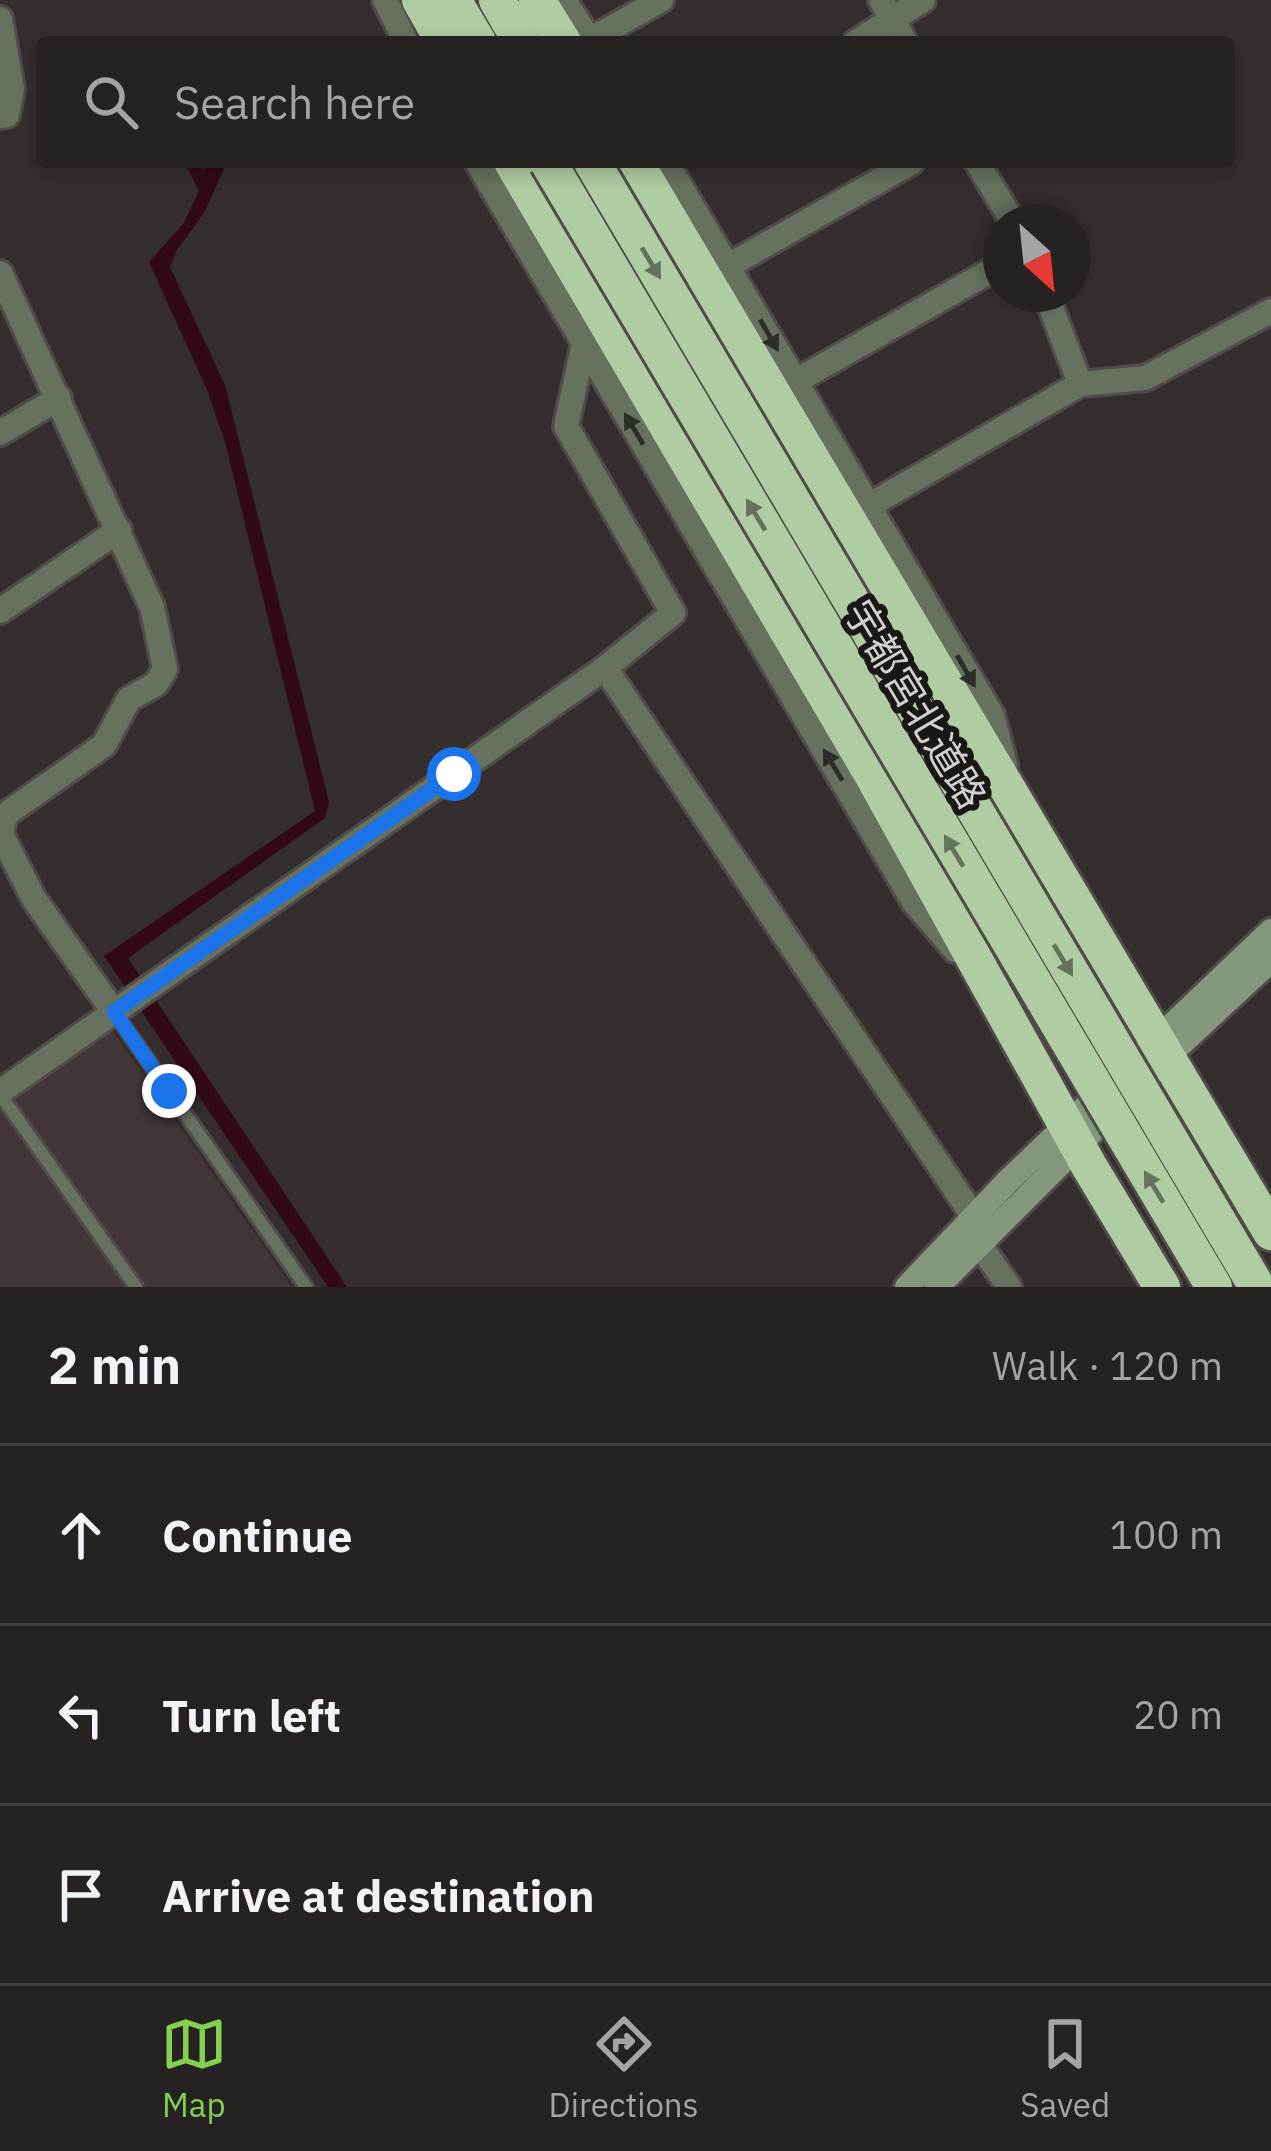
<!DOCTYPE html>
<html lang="en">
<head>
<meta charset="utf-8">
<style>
  body { margin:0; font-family:"IBM Plex Sans","Noto Sans JP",sans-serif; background:#332f2f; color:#f1f3f6 }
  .compass { position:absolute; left:983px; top:204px; width:108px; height:108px; border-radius:50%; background:#272222; box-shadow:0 6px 18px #0003; rotate:153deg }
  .stop { position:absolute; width:36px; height:36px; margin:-27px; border:9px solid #1a73e8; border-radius:50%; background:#fff }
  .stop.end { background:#1a73e8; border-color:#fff; box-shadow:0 3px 12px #0008 }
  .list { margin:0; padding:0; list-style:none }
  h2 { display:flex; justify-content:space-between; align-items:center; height:156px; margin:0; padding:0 48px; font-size:51px }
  h2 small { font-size:39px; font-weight:400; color:#a4a4a5 }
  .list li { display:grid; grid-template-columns:78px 1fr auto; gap:36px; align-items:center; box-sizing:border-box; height:180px; padding:0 48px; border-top:3px solid #433f40 }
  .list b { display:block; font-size:45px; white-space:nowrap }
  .list em { font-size:39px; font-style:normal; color:#a4a4a5 }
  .icon { flex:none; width:66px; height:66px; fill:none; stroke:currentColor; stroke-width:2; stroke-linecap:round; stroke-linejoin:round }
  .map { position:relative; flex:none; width:1271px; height:1287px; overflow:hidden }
  .search { position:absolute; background:#272222; box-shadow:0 6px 18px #0003; left:36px; right:36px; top:36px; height:132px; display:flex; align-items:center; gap:30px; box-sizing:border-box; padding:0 42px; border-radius:12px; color:#a4a4a5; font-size:45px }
  .sheet { height:696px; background:#272222 }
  nav { display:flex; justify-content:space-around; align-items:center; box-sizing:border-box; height:168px; border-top:3px solid #433f40; background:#272222; font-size:33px; color:#a4a4a5 }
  nav a { display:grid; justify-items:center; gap:6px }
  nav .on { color:#81d050 }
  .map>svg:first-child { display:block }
  .built { fill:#433638 }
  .water { fill:#330a14 }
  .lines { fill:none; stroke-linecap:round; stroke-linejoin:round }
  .lane-casing { stroke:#514b4b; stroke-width:18 }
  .street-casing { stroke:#514b4b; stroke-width:30 }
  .secondary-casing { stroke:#514b4b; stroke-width:30 }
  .highway-casing { stroke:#514b4b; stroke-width:42 }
  .lane { stroke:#667160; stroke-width:12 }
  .street { stroke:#667160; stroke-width:24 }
  .secondary { stroke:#84967b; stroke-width:24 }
  .highway { stroke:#b0cca2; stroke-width:36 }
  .highway-bridge-casing { stroke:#514b4b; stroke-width:42; stroke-linecap:butt }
  .highway-bridge { stroke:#b0cca2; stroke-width:36 }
  .oneway { fill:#65725c }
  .oneway2 { fill:#2d2e29 }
  .route { stroke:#1a73e8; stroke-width:15 }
  .labels { text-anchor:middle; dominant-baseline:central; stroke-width:12; stroke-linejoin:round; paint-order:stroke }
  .street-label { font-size:39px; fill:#d4d0d0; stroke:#1a1717 }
</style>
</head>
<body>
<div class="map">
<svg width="1271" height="1287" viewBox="0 0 1271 1287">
  <rect width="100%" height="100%" fill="#342e2e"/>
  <path class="built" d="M 112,1030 L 292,1287 L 0,1287 L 0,1105 Z"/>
  <path class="water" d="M 185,162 L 199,162 L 203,171 L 211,162 L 227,162 L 204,213 L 177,250 L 170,267 L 225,385 L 329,802 L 325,818 L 128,958 L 347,1287 L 328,1287 L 104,956 L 315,811 L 225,442 L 207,390 L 149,262 L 183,224 L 199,191 Z"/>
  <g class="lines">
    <g class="lane-casing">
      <g id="lane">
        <path d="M 114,1012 L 306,1287"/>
        <path d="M 0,1094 L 136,1287"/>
      </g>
    </g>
    <g class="street-casing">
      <g id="street">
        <path d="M 385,0 L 406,42"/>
        <path d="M 564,0 L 591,42"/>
        <path d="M 881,0 L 905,42"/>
        <path d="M 0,19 L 12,89 L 7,115 L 0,116"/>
        <path d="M 590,40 L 661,0"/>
        <path d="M 856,42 L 923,0"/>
        <path d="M 477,162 L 914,902 L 955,950"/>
        <path d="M 666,162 L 992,715 L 1005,765"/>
        <path d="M 977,162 L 1013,222"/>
        <path d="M 728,266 L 912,162"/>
        <path d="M 0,273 L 152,607 L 165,669 L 156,684 L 129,699 L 104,745 L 5,815 L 1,834 L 34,899 L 114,1012"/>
        <path d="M 1046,294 L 1080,384"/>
        <path d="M 796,381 L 1001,265"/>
        <path d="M 0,433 L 59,398"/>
        <path d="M 870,505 L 1080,384 L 1145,378 L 1271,311"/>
        <path d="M 0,611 L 119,530"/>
        <path d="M 605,668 L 974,1217 L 980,1245 L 1009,1287"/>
        <path d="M 0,1092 L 605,668 L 673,613 L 566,426 L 584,343"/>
      </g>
    </g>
    <g class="secondary-casing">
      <g id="secondary">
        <path d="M 907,1287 L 1008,1181 L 1271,931"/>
        <path d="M 937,1287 L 1169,1055 L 1271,960"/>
      </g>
    </g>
    <g class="highway-casing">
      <g id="highway">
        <path d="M 420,0 L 444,42"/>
        <path d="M 453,0 L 478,42"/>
        <path d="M 497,0 L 521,42"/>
        <path d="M 537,0 L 563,42"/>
        <path d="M 512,162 L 873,776 L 1089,1166 L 1162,1287"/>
        <path d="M 635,162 L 1271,1232"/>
      </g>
    </g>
    <use href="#lane" class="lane"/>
    <use href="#street" class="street"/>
    <use href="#secondary" class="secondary"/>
    <use href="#highway" class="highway"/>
    <g class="highway-bridge-casing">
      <g id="highway-bridge">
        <path d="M 548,162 L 1214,1287"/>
        <path d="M 592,162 L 1257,1287"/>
      </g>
    </g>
    <use href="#highway-bridge" class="highway-bridge"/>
  </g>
  <defs><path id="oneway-solid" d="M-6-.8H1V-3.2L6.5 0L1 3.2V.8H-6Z" transform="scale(3)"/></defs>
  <g class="oneway">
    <use href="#oneway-solid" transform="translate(651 263) rotate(59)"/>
    <use href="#oneway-solid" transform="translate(756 515) rotate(-121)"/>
    <use href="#oneway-solid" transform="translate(954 851) rotate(-121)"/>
    <use href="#oneway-solid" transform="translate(1063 960) rotate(59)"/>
    <use href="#oneway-solid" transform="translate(1154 1187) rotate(-121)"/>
  </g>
  <g class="oneway2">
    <use href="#oneway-solid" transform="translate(769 335) rotate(60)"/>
    <use href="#oneway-solid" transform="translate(634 429) rotate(-121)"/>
    <use href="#oneway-solid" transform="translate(966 671) rotate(60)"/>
    <use href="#oneway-solid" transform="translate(833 765) rotate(-121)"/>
  </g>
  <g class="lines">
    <path class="route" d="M 169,1091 L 114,1012 L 454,774"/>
  </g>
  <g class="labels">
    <g class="street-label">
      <text transform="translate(916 704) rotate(59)">宇都宮北道路</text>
    </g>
  </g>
</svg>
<svg class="compass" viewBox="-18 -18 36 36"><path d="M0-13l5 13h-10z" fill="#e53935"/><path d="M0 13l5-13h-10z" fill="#a4a4a5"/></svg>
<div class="stop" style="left:454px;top:774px"></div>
<div class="stop end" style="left:169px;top:1091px"></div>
<div class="search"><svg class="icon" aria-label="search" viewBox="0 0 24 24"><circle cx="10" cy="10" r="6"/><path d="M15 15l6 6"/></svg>Search here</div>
</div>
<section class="sheet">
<h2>2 min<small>Walk · 120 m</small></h2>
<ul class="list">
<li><svg class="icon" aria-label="ahead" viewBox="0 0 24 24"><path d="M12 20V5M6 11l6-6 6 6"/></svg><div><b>Continue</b></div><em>100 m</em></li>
<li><svg class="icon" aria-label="left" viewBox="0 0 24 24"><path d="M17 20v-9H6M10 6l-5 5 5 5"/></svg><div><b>Turn left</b></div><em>20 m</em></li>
<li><svg class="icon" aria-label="arrive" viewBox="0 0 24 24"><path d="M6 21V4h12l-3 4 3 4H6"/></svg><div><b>Arrive at destination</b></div></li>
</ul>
</section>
<nav>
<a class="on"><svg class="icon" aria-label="map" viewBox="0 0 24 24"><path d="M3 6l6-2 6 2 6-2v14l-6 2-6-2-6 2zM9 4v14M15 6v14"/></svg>Map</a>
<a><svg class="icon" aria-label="directions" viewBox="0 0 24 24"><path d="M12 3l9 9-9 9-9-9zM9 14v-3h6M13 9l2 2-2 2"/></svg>Directions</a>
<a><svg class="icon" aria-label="saved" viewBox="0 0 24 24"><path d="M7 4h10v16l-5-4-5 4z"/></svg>Saved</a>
</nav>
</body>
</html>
